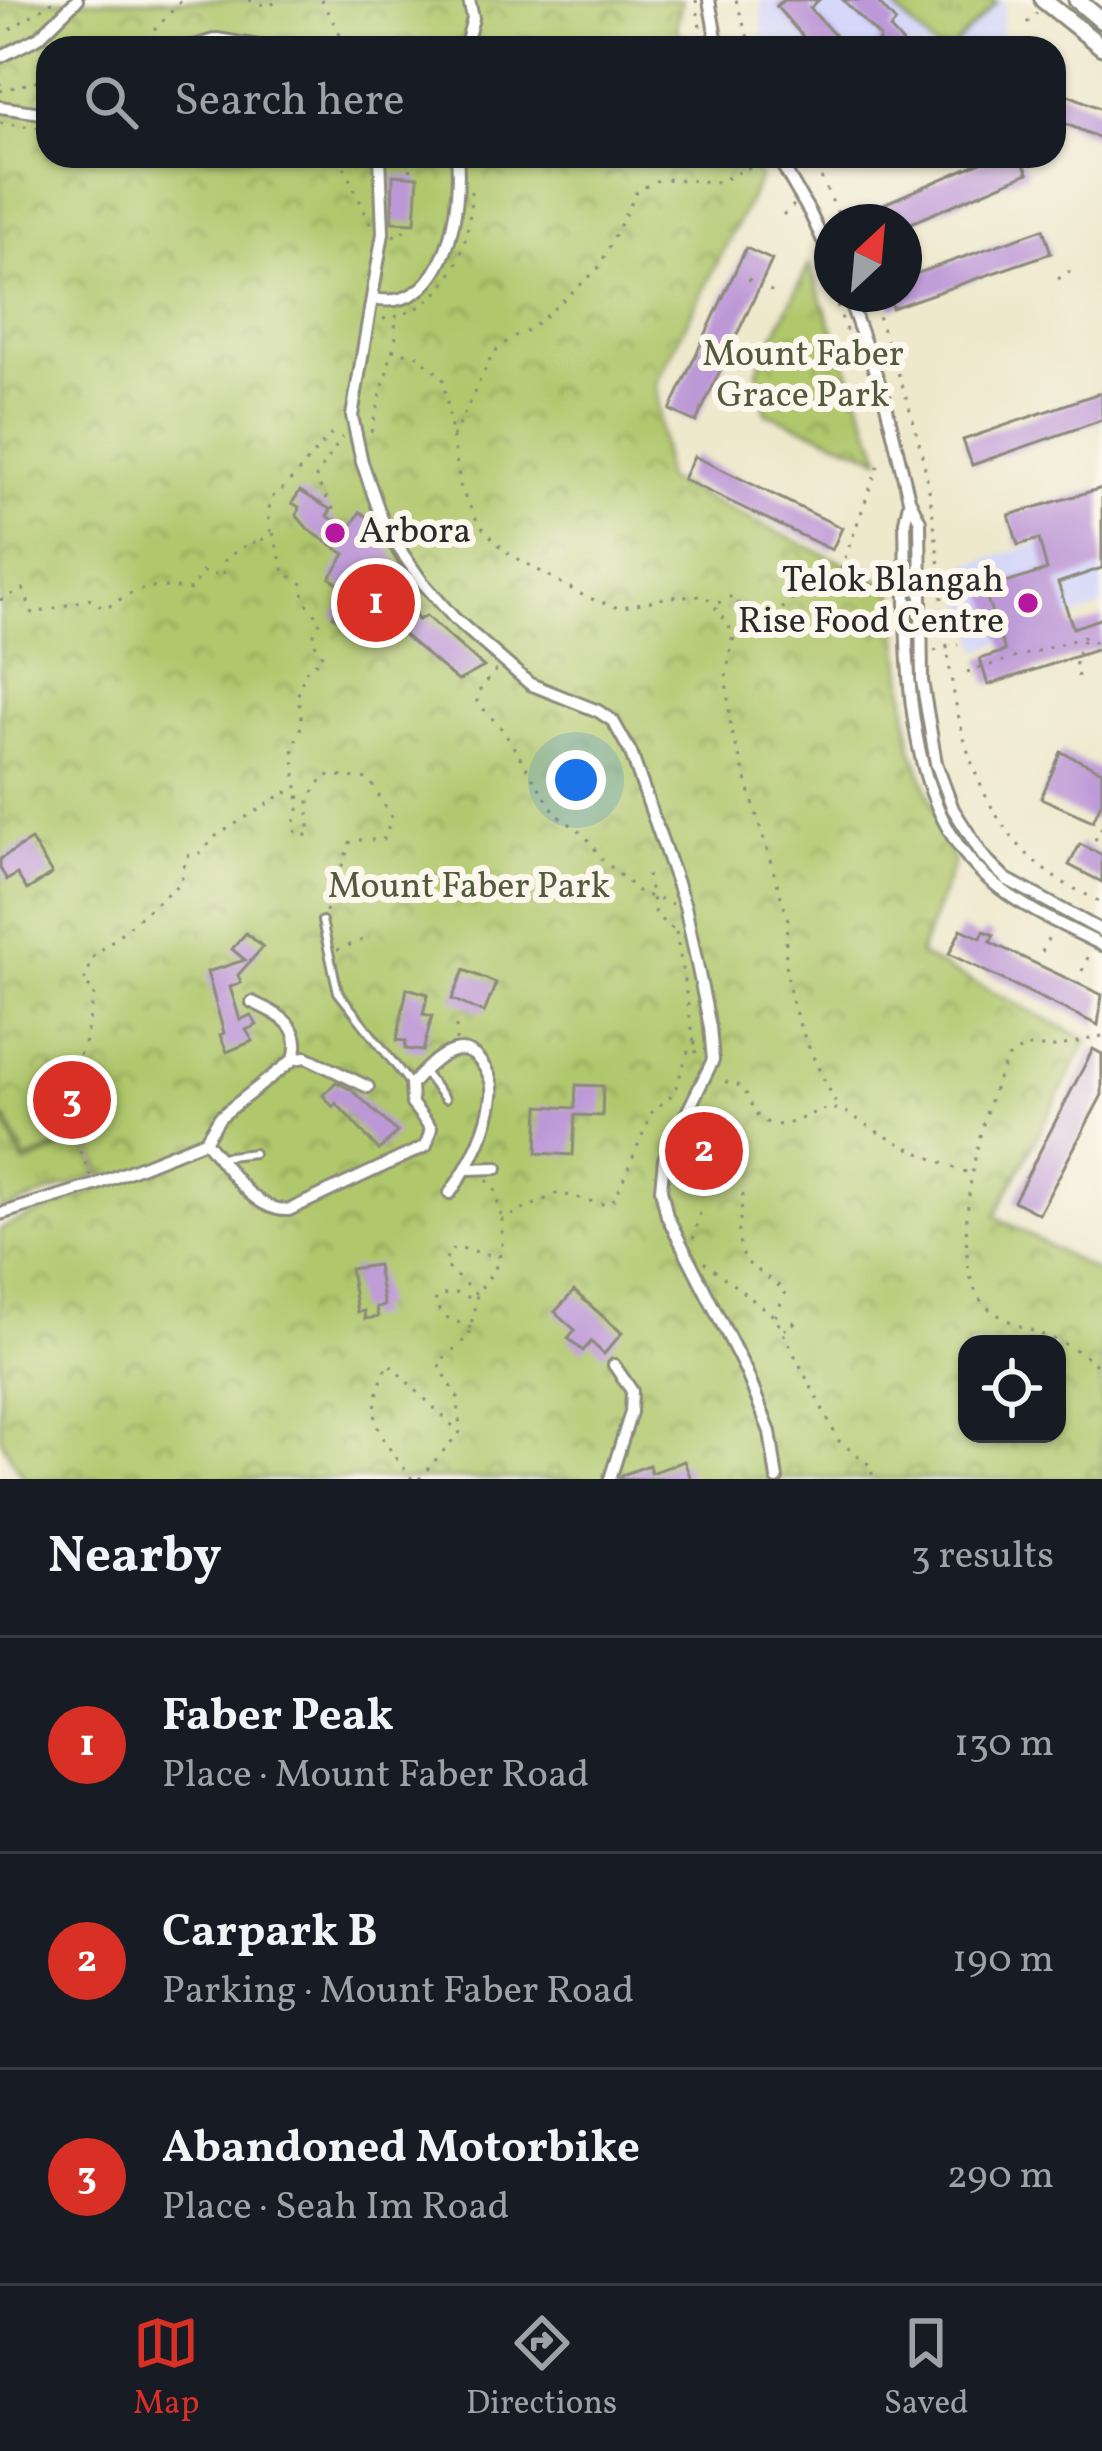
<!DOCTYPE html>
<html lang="en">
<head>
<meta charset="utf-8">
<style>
  body { margin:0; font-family:Vollkorn,serif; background:#242831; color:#f1f3f6 }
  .controls { position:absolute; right:36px; bottom:36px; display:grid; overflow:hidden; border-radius:24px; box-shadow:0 3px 9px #0004 }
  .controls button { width:108px; height:108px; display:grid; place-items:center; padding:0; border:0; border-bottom:3px solid #363941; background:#171b24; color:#f1f3f6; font:60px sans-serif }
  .compass { position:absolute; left:814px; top:204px; width:108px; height:108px; border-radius:50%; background:#171b24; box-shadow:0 3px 9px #0004; rotate:26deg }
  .you { position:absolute; left:576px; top:780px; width:42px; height:42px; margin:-30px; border:9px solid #fff; border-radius:50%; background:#1a73e8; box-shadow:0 0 0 18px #1a73e833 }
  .badge { display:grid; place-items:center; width:78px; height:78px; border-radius:50%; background:#d93025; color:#fff; font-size:39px; font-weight:700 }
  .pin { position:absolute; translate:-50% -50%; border:6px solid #fff; box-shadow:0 3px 12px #0006 }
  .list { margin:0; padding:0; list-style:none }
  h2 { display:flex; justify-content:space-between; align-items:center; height:156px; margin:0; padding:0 48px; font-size:51px }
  h2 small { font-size:39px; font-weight:400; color:#9ea1a6 }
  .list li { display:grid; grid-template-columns:78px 1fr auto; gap:36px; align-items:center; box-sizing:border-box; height:216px; padding:0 48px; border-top:3px solid #363941 }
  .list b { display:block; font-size:45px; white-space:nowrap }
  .list p { margin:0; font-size:39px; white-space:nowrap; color:#9ea1a6 }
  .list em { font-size:39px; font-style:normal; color:#9ea1a6 }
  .icon { flex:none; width:66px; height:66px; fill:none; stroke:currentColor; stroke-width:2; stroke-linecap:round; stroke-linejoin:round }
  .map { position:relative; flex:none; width:1102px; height:1479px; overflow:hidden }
  .search { position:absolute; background:#171b24; box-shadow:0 3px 9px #0004; left:36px; right:36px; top:36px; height:132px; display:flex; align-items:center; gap:30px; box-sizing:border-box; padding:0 42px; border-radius:36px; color:#9ea1a6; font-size:45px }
  .sheet { height:804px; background:#171b24 }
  nav { display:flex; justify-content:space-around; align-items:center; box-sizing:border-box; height:168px; border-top:3px solid #363941; background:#171b24; font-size:33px; color:#9ea1a6 }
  nav a { display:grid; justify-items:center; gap:6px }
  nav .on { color:#d93025 }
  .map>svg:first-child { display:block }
  .built { fill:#d5d8f9 }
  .grass { fill:url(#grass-tufts); stroke:#6e794c; stroke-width:3 }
  .park { fill:url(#park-crowns); stroke:#6e794c; stroke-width:3; fill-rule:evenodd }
  .building { fill:#bd98d7 }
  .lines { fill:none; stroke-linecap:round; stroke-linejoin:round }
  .service-casing { stroke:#8c8a7c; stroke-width:12 }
  .minor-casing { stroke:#8c8a7c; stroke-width:16 }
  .secondary-casing { stroke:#8c8a7c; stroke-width:21 }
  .path { stroke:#8c8a7c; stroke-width:3; stroke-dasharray:3 9; stroke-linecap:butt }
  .service { stroke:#fff; stroke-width:6 }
  .minor { stroke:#fff; stroke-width:10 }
  .secondary { stroke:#fff; stroke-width:15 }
  .poi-dot { fill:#b5179e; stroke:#fbf7ec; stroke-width:4.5 }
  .labels { text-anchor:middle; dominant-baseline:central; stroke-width:12; stroke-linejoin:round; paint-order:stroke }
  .park-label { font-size:36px; fill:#535a3e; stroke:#fbf7ec }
  .poi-label { font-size:36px; fill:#2b2b2b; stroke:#fbf7ec; text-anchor:start }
</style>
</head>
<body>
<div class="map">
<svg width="1102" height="1479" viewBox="0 0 1102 1479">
  <defs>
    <pattern id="grass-tufts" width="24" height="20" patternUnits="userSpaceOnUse" patternTransform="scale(3)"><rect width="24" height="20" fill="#b0c76c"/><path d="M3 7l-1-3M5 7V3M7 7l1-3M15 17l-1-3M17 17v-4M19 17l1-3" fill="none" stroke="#8fa259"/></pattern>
    <pattern id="park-crowns" width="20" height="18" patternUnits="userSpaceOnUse" patternTransform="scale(3)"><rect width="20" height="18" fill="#b0c76c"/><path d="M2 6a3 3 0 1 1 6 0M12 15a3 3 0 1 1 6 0" fill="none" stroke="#8fa259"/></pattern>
  </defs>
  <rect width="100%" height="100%" fill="#fbf7ec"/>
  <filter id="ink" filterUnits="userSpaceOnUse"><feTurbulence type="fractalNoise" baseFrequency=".00833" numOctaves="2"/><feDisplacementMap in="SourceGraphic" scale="24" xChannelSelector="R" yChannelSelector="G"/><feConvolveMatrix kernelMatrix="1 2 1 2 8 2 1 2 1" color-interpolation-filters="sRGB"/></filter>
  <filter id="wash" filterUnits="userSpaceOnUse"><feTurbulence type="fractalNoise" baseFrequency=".004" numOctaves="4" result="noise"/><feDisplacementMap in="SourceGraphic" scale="48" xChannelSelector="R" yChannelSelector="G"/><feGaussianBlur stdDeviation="2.7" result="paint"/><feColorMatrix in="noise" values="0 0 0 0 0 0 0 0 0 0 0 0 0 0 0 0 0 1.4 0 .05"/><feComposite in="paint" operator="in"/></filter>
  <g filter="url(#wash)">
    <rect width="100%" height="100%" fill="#eee8cc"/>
    <g class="built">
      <path d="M 761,0 L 1005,0 L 1000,48 L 762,48 Z"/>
      <path d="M 1102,526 L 1102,607 L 979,650 L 956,568 Z"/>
    </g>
    <g class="grass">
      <path d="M 887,0 L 994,0 L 997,2 L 952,48 L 935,48 Z"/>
      <path d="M 5,1121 L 24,1164 L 84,1139 L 98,1175 L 0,1211 L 0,1124 Z"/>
    </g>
    <g class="park">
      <path d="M 0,0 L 682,0 L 676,27 L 688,48 L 48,48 L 48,156 L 748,156 L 760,179 L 656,382 L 665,479 L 893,587 L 911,746 L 954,863 L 919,955 L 1088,1040 L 995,1216 L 1102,1275 L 1102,1479 L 23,1479 L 0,1437 L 0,1229 L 107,1186 L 88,1136 L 25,1160 L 7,1119 L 0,1121 ZM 967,1344 L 1057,1344 L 1057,1434 L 967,1434 Z"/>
      <path d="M 809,265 L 881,458 L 766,413 L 757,371 Z"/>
    </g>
    <g id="blocks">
      <g class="building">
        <path d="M 784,0 L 819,0 L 810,8 L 846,48 L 813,48 L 776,6 Z"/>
        <path d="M 843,0 L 876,0 L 896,22 L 890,29 L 907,48 L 877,48 L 880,37 Z"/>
        <path d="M 1059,91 L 1102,109 L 1102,139 L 1054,119 Z"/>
        <path d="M 995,156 L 1020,156 L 1028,173 L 904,226 L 904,222 L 842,222 Z"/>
        <path d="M 393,175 L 418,177 L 415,223 L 392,222 Z"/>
        <path d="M 1043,229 L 1051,253 L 892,308 L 887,294 L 904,294 L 904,278 Z"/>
        <path d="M 746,248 L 772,260 L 696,422 L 670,410 Z"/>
        <path d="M 1102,392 L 1102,420 L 972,465 L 963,440 Z"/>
        <path d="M 694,456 L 842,528 L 832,550 L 683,479 Z"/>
        <path d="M 1102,488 L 1102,568 L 1058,583 L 1073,628 L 1102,618 L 1102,648 L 988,685 L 980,659 L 1005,651 L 984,590 L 1047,570 L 1039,539 L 1018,545 L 1009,515 Z"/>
        <path d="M 300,491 L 331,510 L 327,516 L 349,529 L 360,512 L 372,520 L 406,576 L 406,595 L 418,620 L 426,616 L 484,667 L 458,681 L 393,626 L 385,609 L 366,638 L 333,616 L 350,591 L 330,578 L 345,554 L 309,530 L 297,516 L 299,507 L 292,503 Z"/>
        <path d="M 1061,752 L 1102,771 L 1102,801 L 1093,821 L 1041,798 Z"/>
        <path d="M 31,840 L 52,874 L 27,890 L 17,874 L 7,880 L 0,868 L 0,859 Z"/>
        <path d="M 1080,844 L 1102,855 L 1102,882 L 1069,865 Z"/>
        <path d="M 961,929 L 981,938 L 984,931 L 994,935 L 990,942 L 1102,995 L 1098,1025 L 949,954 Z"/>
        <path d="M 246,933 L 263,947 L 238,975 L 241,983 L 230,987 L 240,1020 L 251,1015 L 257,1025 L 246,1030 L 253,1041 L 227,1052 L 220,1035 L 224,1033 L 207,972 L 245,960 L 232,949 Z"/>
        <path d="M 464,970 L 496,983 L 484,1013 L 452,999 Z"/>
        <path d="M 407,988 L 428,994 L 423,1014 L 432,1016 L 423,1051 L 405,1049 L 406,1041 L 397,1040 Z"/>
        <path d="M 1093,1049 L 1102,1054 L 1102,1095 L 1039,1214 L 1014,1201 Z"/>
        <path d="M 336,1082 L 352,1090 L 397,1132 L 379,1150 L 336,1103 L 333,1107 L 323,1095 Z"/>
        <path d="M 576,1085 L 603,1086 L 602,1116 L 575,1115 L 573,1155 L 537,1153 L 539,1106 L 575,1108 Z"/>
        <path d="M 377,1265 L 384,1306 L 376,1307 L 378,1317 L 365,1319 L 364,1311 L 357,1312 L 350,1269 Z"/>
        <path d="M 574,1291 L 622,1333 L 604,1354 L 591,1342 L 583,1351 L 568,1338 L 575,1330 L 555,1312 Z"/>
        <path d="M 684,1461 L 691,1479 L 620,1479 L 622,1475 L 649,1465 L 651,1473 Z"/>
      </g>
    </g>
  </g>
  <g filter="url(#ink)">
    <use href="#blocks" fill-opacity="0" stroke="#8c8a7c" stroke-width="3"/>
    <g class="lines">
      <g class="service-casing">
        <g id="service">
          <path d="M 322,921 L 338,992 L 411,1085"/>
          <path d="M 423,1071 L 445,1099"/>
          <path d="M 220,1157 L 254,1153"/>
        </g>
      </g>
      <g class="minor-casing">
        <g id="minor">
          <path d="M 709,0 L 718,48"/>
          <path d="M 188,48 L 217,39 L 271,48"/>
          <path d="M 465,48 L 473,18 L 469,0"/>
          <path d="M 0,57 L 39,37 L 77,0"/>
          <path d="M 0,107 L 48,114"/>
          <path d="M 380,156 L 383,233 L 352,416 L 362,462 L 379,511 L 387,531 L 423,583 L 454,618 L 530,684 L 598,711 L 613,721 L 631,753 L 685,906 L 710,1027 L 713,1060 L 664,1159 L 661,1189 L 667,1216 L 746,1371 L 770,1432 L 777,1479"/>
          <path d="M 777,156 L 810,213 L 832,260"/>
          <path d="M 847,294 L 884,396 L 909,499 L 920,521 L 922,681 L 936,763 L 953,809 L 983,856 L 1006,879 L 1102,931"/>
          <path d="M 374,299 C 447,314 462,208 457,156"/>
          <path d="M 909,503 L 905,521 C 908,636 894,808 997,886 C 1028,911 1067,927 1102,945"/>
          <path d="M 294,1059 L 306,1057 L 368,1087"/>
          <path d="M 205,1141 C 227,1165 252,1212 289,1210 L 426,1146 L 431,1128 L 412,1104 L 411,1085 C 427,1066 458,1033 480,1061 C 488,1071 494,1083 492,1096 C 488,1130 469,1166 450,1193"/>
          <path d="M 467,1169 L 497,1168"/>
          <path d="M 0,1214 L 95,1185 L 205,1141 L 220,1117 L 294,1059 C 304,1025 279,1015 252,1002"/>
          <path d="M 610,1479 L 631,1412 L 632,1391 L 614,1365"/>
        </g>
      </g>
      <g class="secondary-casing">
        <g id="secondary">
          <path d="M 1043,0 L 1102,47"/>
          <path d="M 1077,0 L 1102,21"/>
        </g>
      </g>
      <g class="path">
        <path d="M 249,0 L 267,6 L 282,0"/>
        <path d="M 321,0 L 348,48"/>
        <path d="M 696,0 L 703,48"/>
        <path d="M 736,0 L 751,48"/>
        <path d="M 1027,23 L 1037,13"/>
        <path d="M 0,36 L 55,0"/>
        <path d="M 138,48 L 182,0"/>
        <path d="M 1054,72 L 1063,58"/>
        <path d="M 0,85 L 0,68"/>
        <path d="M 0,91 L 48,78"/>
        <path d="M 0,123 L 48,129"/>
        <path d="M 339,156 L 371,225"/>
        <path d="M 410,156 L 411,176"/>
        <path d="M 811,156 L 842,222"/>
        <path d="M 888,164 L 914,156"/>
        <path d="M 783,215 L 794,205"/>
        <path d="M 393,235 L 399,237 L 409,223"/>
        <path d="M 825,271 L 832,292"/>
        <path d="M 748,279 L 777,294"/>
        <path d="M 1058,279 L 1070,271"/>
        <path d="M 833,294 L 855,355"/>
        <path d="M 870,294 C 894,360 919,426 930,496 C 951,620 936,784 1046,871 C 1062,884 1084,893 1102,903"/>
        <path d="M 383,319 C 450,309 471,249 471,188"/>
        <path d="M 392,350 L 418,356 L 443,378 L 461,490 L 479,524 L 506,552 L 586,597 L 619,608 L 669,597 L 706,596 L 729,625 L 732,640 L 726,678 L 731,729 L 788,920 C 777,994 807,1045 839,1109"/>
        <path d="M 371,432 L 396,337 L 395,319"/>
        <path d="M 453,437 L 493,353 L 511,338 L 532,328 L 598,269 L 637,191 L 660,179 L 719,182 L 764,160"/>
        <path d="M 336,521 L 334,510 L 315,479 L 342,437"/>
        <path d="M 273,533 L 284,572 L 304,585 L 303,599 L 321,620 L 312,638 L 323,657 L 305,672 L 298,695 L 302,724 L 293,748 L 298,797 L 307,798"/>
        <path d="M 23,589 L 33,614 L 89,599 L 105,609 C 141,585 149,584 191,590 L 202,572 L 223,576 L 225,559 L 252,541 L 257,545 L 271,530 L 268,515 L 271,498 C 297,479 313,450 337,429"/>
        <path d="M 0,600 L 25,588"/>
        <path d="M 718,603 L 732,596 L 736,599 L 751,632"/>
        <path d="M 732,640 L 751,634 L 795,598 L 824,586 L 840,572 L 878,466"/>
        <path d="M 934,651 L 958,645"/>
        <path d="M 496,670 L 477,694 L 477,702 L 502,729 L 556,814 L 585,835 L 601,858 L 640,893 L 672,904"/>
        <path d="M 967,672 L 1084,637 L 1102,646"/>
        <path d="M 1078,677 L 1075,660 L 1084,638"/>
        <path d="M 1095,840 L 1102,827"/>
        <path d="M 647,875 L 656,916 L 673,929"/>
        <path d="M 676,932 L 697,1060"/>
        <path d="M 337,950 L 368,938"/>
        <path d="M 1042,952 L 1051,932"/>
        <path d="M 1082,971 L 1089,955"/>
        <path d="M 1102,1036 L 1057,1047 L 1024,1047 L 1008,1058 C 981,1103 941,1270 988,1308 C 1023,1335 1072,1336 1102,1371"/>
        <path d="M 456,1041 L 456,1022"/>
        <path d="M 725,1082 C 756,1083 744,1115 769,1123 C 794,1132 816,1102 841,1110 C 852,1114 864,1124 874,1130 C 905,1147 935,1161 969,1173"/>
        <path d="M 91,1176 L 59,1104 L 85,1041 L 95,990 L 83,984 L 94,956 L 181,882 L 186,856 L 203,852 L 213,838 L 286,792 L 298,797 L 299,811 L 293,827 L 298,835 L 309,835 L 309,798 L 325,775 L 369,779 L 392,818 L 383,840 L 351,840 L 325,914"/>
        <path d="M 487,1180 L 495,1190 L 502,1220"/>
        <path d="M 743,1194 L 738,1238 L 745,1261 L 786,1291 L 775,1317"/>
        <path d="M 693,1239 L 702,1206"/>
        <path d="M 704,1262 L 775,1317 L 839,1441 L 872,1467 L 872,1479"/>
        <path d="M 476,1294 L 446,1267 L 447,1252 L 457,1247 L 498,1257"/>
        <path d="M 471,1328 L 446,1317 L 434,1305 L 437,1296 L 455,1293 L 474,1299"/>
        <path d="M 784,1330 L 793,1322 L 796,1326"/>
        <path d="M 412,1479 C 376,1429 363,1425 388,1363 L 458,1431"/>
        <path d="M 419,1479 L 460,1432 L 458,1398 L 438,1363 L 469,1336 L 477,1294 L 495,1269 L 502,1249 L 502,1220 L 558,1193 L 602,1204 L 615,1199 L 652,1112 L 674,1093 L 689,1049 L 701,1037"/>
      </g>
      <use href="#service" class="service"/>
      <use href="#minor" class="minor"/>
      <use href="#secondary" class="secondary"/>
    </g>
  </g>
  <g class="poi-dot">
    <circle cx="335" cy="533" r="12"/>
    <circle cx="1028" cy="603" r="12"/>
  </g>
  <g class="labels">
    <g class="park-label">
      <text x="803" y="356">Mount Faber<tspan x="803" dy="41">Grace Park</tspan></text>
      <text x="469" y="888">Mount Faber Park</text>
    </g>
    <g class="poi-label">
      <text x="359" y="533">Arbora</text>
      <text x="1004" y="582" text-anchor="end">Telok Blangah<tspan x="1004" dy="41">Rise Food Centre</tspan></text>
    </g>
  </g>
</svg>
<div class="controls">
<button><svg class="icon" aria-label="locate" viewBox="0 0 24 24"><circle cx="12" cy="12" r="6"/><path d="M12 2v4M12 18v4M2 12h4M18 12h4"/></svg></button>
</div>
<svg class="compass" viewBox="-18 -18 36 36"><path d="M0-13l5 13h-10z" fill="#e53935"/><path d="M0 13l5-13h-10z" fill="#9ea1a6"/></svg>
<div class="you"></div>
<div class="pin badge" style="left:376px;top:603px">1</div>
<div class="pin badge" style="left:704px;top:1151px">2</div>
<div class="pin badge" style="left:72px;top:1100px">3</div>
<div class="search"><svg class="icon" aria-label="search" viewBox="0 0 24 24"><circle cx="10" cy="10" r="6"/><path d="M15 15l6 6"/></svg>Search here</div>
</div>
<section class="sheet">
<h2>Nearby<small>3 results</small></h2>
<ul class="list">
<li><span class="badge">1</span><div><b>Faber Peak</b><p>Place · Mount Faber Road</p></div><em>130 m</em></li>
<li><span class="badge">2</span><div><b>Carpark B</b><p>Parking · Mount Faber Road</p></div><em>190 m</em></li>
<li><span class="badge">3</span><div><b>Abandoned Motorbike</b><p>Place · Seah Im Road</p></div><em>290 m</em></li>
</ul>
</section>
<nav>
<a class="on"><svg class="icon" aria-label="map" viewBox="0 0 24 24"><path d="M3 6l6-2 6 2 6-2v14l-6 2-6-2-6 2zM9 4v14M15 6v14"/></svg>Map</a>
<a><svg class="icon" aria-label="directions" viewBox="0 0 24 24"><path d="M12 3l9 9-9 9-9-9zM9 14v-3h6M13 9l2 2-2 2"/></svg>Directions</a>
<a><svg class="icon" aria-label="saved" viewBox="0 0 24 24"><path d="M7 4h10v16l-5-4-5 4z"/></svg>Saved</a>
</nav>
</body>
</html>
